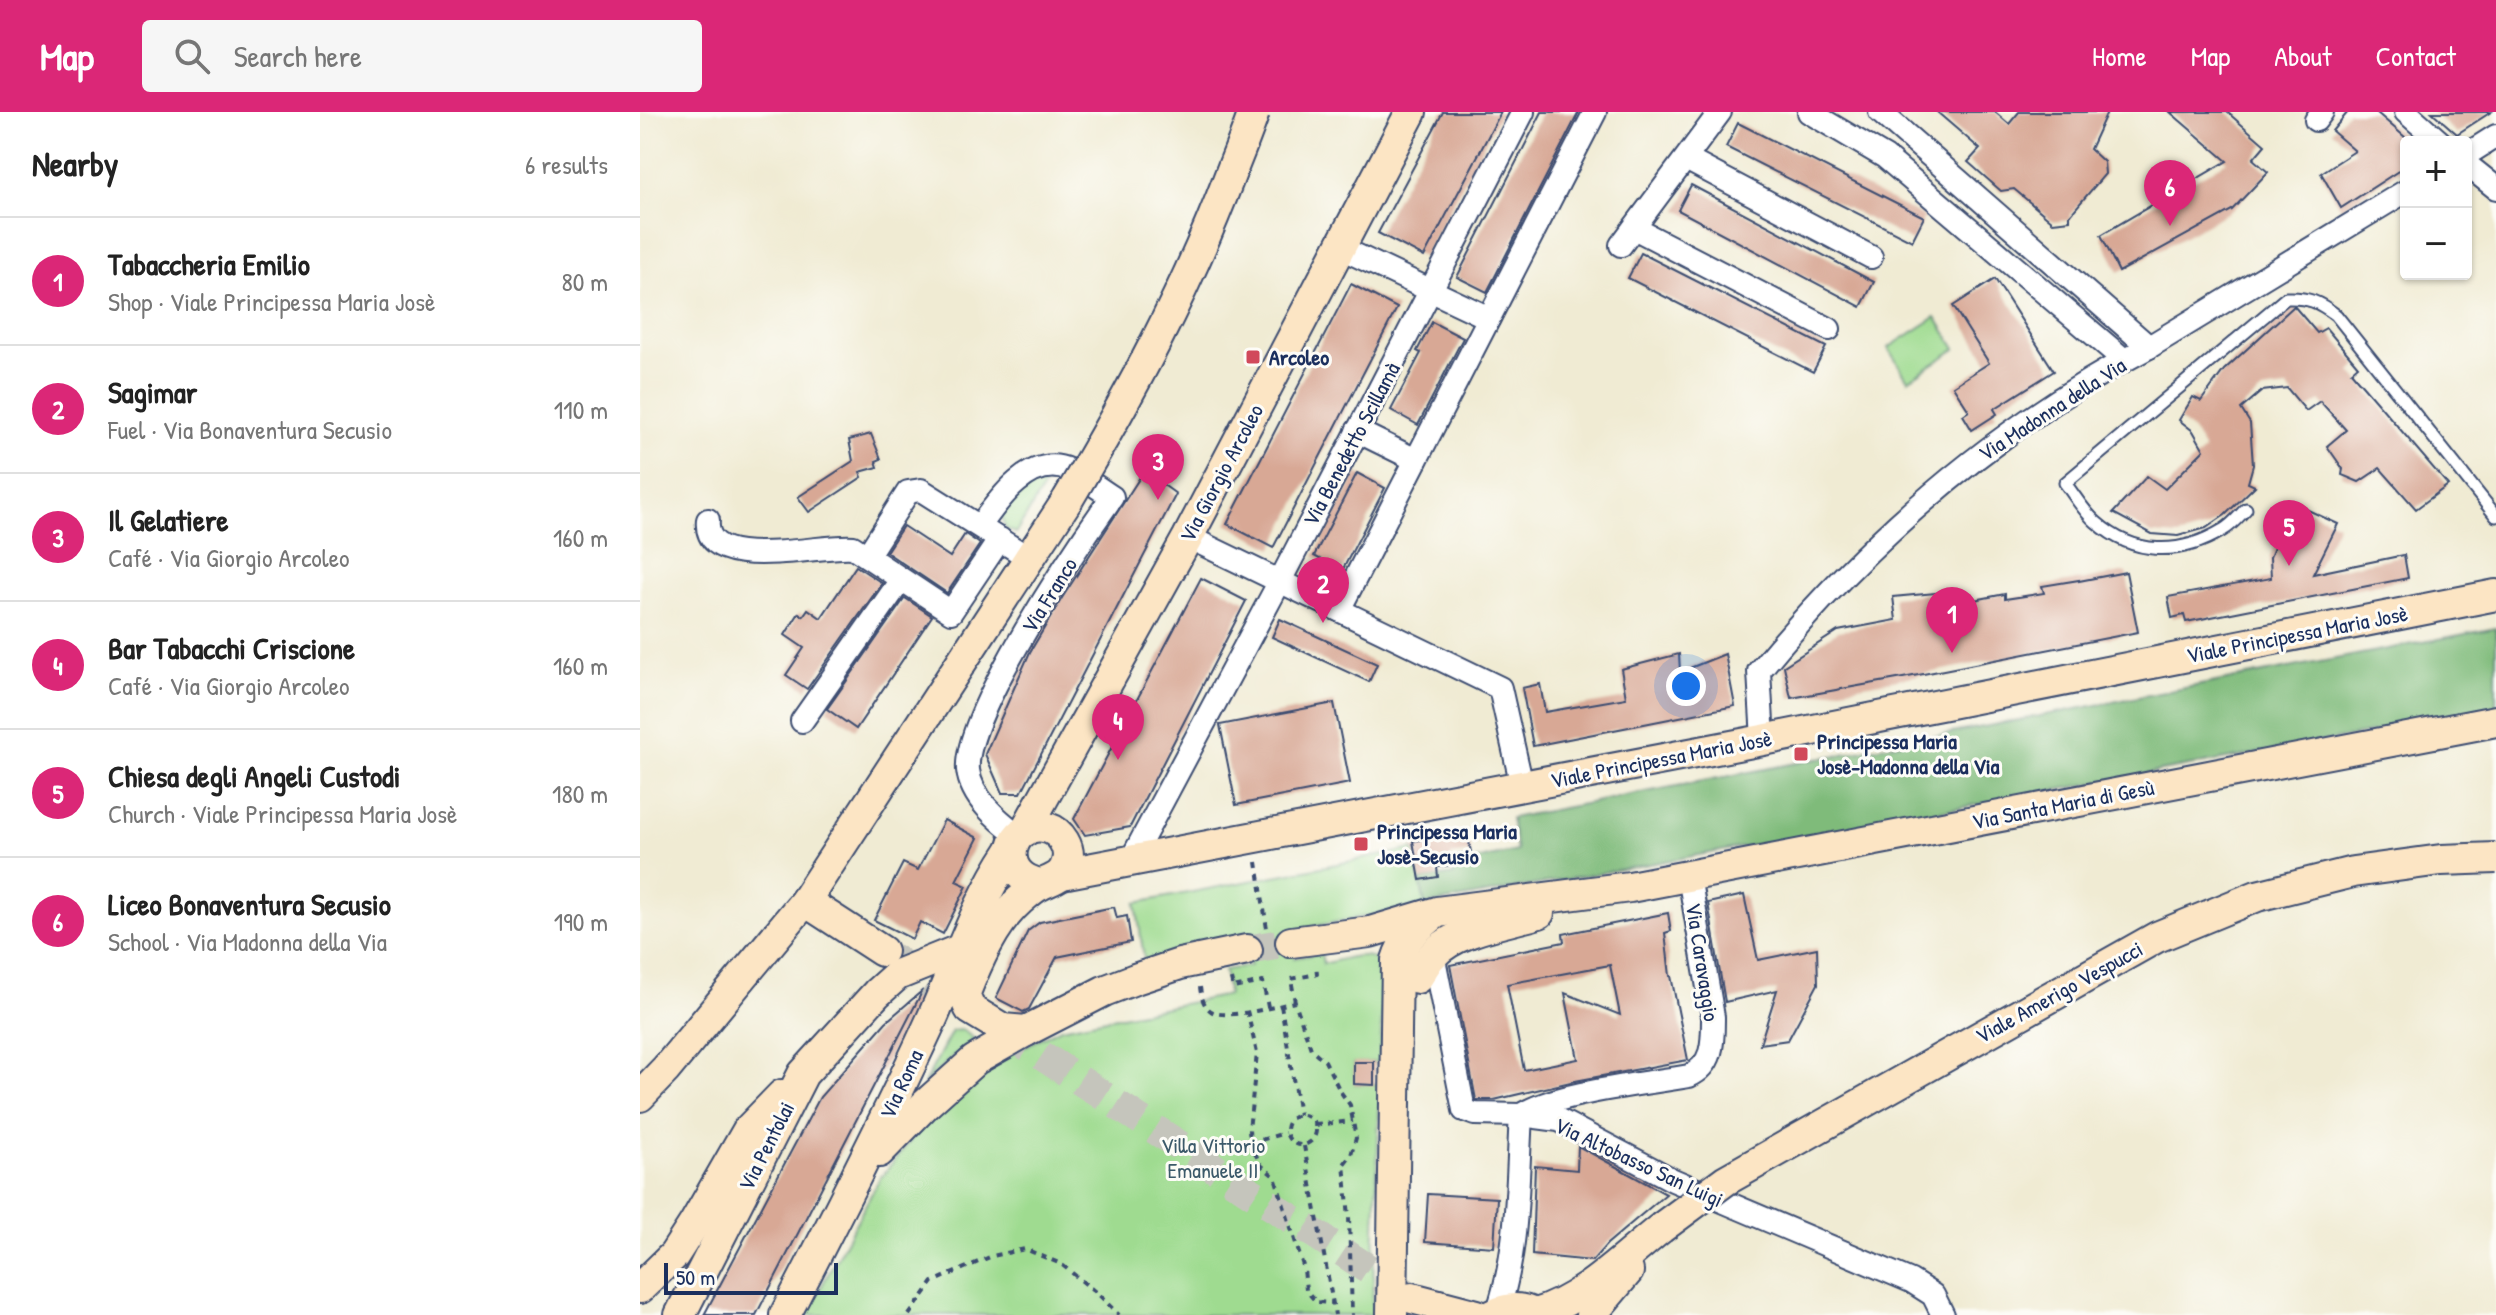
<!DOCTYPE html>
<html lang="en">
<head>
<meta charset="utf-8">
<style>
  body { margin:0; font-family:"Patrick Hand",sans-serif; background:#f6f6f6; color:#222 }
  .controls { position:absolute; right:24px; top:24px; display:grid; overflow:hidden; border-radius:8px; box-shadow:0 2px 6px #0004 }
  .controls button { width:72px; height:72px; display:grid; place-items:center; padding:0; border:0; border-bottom:2px solid #e0e0e0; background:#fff; color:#222; font:40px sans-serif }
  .scale { position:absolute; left:24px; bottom:20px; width:174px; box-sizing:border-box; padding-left:8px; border:4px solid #1b2f5e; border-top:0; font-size:22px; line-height:28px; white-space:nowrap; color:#1b2f5e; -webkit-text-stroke:6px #fdfcf7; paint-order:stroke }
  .you { position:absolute; left:1046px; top:574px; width:28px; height:28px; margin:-20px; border:6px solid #fff; border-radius:50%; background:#1a73e8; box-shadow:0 0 0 12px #1a73e833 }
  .badge { display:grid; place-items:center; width:52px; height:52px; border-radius:50%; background:#db2777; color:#fff; font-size:26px; font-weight:700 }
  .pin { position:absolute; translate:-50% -66px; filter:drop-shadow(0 2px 4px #0008) }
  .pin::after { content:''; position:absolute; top:42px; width:28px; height:24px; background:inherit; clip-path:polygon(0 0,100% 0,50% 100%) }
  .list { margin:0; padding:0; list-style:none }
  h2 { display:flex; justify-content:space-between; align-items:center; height:104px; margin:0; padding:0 32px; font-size:34px }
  h2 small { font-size:26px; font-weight:400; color:#767676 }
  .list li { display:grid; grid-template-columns:52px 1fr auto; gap:24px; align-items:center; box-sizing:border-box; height:128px; padding:0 32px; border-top:2px solid #e0e0e0 }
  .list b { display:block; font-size:30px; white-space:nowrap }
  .list p { margin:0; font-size:26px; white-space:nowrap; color:#767676 }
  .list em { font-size:26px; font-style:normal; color:#767676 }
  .icon { flex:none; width:44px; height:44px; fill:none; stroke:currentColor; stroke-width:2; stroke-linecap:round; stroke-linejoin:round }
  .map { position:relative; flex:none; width:1856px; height:1203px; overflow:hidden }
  header { display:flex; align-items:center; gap:48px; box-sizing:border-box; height:112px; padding:0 40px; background:#db2777; color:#fff }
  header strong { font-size:38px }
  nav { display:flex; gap:44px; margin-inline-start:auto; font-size:28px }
  .search { width:560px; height:72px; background:#f6f6f6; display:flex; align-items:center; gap:20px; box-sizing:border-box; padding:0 28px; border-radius:8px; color:#767676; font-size:30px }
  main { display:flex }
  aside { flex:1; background:#fff }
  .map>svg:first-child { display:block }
  .green { fill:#9fdb90; stroke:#5d8577; stroke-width:2 }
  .forest { fill:#7fbb7a; stroke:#4d756c; stroke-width:2 }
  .building { fill:#d8a895; fill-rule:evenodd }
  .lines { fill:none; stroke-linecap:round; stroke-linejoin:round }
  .secondary-tunnel { stroke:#c5c5bc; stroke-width:30; stroke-dasharray:30 15; stroke-linecap:butt }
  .lane-casing { stroke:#3b4b70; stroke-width:15 }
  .street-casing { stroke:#3b4b70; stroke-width:26 }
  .secondary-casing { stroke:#3b4b70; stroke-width:34 }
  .path { stroke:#3b4b70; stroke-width:4; stroke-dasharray:6 6; stroke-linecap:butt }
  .lane { stroke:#fff; stroke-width:11 }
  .street { stroke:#fff; stroke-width:22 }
  .secondary { stroke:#fce5c4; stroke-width:30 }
  .secondary-bridge-casing { stroke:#3b4b70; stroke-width:34; stroke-linecap:butt }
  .secondary-bridge { stroke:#fce5c4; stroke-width:30 }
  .poi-dot { fill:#d1495b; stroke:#fdfcf7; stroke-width:3 }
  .labels { text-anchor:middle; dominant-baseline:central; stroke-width:6; stroke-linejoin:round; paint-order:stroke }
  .poi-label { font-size:22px; font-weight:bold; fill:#1b2f5e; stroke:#fdfcf7; text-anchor:start }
  .street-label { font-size:22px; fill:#1b2f5e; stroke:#fdfcf7 }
  .park-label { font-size:22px; fill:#3c5a6a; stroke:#fdfcf7 }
</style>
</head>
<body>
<header>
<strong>Map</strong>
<div class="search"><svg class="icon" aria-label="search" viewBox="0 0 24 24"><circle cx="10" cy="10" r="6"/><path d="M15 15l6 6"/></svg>Search here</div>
<nav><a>Home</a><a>Map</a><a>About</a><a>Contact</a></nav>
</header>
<main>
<aside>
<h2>Nearby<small>6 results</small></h2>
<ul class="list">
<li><span class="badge">1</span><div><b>Tabaccheria Emilio</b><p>Shop · Viale Principessa Maria Josè</p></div><em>80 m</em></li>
<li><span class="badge">2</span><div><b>Sagimar</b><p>Fuel · Via Bonaventura Secusio</p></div><em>110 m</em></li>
<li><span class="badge">3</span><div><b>Il Gelatiere</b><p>Café · Via Giorgio Arcoleo</p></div><em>160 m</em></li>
<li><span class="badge">4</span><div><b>Bar Tabacchi Criscione</b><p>Café · Via Giorgio Arcoleo</p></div><em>160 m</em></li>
<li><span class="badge">5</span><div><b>Chiesa degli Angeli Custodi</b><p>Church · Viale Principessa Maria Josè</p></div><em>180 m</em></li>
<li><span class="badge">6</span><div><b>Liceo Bonaventura Secusio</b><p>School · Via Madonna della Via</p></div><em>190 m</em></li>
</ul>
</aside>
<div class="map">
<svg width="1856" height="1203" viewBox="0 0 1856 1203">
  <rect width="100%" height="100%" fill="#fdfcf7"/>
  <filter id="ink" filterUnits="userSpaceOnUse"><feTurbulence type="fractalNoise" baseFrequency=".0125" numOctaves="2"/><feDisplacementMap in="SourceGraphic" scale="16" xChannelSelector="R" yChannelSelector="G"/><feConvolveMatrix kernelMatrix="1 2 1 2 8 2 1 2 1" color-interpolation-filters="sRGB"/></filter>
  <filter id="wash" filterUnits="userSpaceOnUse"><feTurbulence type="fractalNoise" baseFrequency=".006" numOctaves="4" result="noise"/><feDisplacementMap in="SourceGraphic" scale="32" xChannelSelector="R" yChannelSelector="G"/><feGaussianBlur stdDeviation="1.8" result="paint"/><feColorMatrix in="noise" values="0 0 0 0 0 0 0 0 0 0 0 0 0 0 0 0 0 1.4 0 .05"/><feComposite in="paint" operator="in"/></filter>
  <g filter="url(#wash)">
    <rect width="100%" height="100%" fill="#f0ebd3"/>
    <g class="green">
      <path d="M 1296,205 L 1316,237 L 1268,268 L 1248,236 Z"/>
      <path d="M 398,369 L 406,371 L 376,421 L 366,417 L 360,402 L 376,381 Z"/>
      <path d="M 774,737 L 785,793 L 649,819 L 654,846 L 681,841 L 683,852 C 698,849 730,835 740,853 C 742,856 742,861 743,866 L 740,950 L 714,951 L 715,972 L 740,972 L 732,1203 L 166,1203 L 240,1066 L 306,985 L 344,955 L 421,916 L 588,883 L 584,858 L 610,854 L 606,829 L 505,853 L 496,791 Z"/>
      <path d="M 322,918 L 335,927 L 314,943 L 284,972 L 312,919 Z"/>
    </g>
    <path class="forest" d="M 1856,516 L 1856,598 L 785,793 L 780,768 L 814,763 L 812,753 L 877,739 L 871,706 Z"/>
    <g id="blocks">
      <g class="building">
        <path d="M 803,0 L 861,0 L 784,145 L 738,121 Z"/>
        <path d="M 902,0 L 939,0 L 847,180 L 817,165 Z"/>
        <path d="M 1297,0 L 1355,0 L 1369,12 L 1379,0 L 1467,0 L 1450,37 L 1464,50 L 1465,62 L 1430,103 L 1430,108 L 1413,110 L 1374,77 L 1361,79 L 1328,50 L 1340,37 Z"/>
        <path d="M 1530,0 L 1587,0 L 1625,33 L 1613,47 L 1628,60 L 1592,98 L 1479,160 L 1461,123 L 1587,49 Z"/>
        <path d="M 1708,0 L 1736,0 L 1766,26 L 1766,54 L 1701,96 L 1681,61 L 1715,39 L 1692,19 Z"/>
        <path d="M 1792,0 L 1851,0 L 1817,22 Z"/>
        <path d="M 1098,11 L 1284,105 L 1272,129 L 1086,35 Z"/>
        <path d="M 1051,73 L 1234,170 L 1221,195 L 1038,98 Z"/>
        <path d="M 1001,141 L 1186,235 L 1173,260 L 988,166 Z"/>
        <path d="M 1355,167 L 1414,259 L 1354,297 L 1357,302 L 1332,318 L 1323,303 L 1329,299 L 1313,274 L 1349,251 L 1313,194 Z"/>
        <path d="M 711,172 L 757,196 L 633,436 L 587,412 Z"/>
        <path d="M 1654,194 L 1677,221 L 1686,216 L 1718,254 L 1711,260 L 1808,373 L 1776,397 L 1740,356 L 1719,370 L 1702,363 L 1703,357 L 1687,334 L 1706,318 L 1680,289 L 1666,299 L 1647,276 L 1622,279 L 1601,297 L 1610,311 L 1613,353 L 1608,371 L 1615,374 L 1585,403 L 1566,416 L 1538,424 L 1512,422 L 1473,401 L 1507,364 L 1525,377 L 1564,338 L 1553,319 L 1539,308 L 1553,285 L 1561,289 L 1584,258 Z"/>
        <path d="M 792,210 L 823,226 L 778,313 L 751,298 L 781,241 L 777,239 Z"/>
        <path d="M 231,322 L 241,347 L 236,349 L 238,355 L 220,360 L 222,365 L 169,400 L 158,385 L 213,349 L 209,328 Z"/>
        <path d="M 504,359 L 536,382 L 381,681 L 362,681 L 345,642 L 390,540 L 422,486 Z"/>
        <path d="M 717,361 L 745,376 L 702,459 L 674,444 Z"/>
        <path d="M 1653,391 L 1698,412 L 1673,462 L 1764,443 L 1768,466 L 1546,510 L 1544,503 L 1532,506 L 1528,485 L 1631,466 L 1630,445 Z"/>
        <path d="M 263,414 L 310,445 L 325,422 L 340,432 L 307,481 L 246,440 Z"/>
        <path d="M 216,454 L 242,471 L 167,577 L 146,563 L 164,536 L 145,523 L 159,501 L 163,504 L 168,497 L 181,506 Z"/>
        <path d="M 1486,460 L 1498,520 L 1263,566 L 1151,586 L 1144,554 L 1198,519 L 1256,508 L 1253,485 L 1317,479 L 1319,491 L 1365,482 L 1365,487 L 1404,481 L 1402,474 L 1439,468 L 1439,469 Z"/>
        <path d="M 561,466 L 606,489 L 490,715 L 445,723 L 434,707 Z"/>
        <path d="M 265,486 L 292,504 L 216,617 L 187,597 Z"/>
        <path d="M 640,507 L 737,552 L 729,570 L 632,525 Z"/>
        <path d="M 1039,542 L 1040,560 L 1085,542 L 1095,594 L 893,634 L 882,576 L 900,572 L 905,600 L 986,586 L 981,557 Z"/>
        <path d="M 694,591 L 710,671 L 596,693 L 580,613 Z"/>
        <path d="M 304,708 L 338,726 L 316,769 L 327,774 L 303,822 L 280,810 L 272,827 L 234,808 L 263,751 L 278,758 Z"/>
        <path d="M 827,720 L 831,740 L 811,743 L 812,753 L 797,755 L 798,765 L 780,768 L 773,729 Z"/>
        <path d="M 1104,783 L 1118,848 L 1177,836 L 1178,872 L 1148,928 L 1120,932 L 1137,878 L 1085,890 L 1068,791 Z"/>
        <path d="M 474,795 L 477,806 L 487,804 L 491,830 L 417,845 L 389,897 L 383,900 L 356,886 L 388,819 L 400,810 Z"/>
        <path d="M 1028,801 L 1031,819 L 1025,821 L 1030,864 L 1031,864 L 1048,948 L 935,969 L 854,988 L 836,988 L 810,853 L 924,830 L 923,822 ZM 970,853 L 980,903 L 925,881 L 938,947 L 884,958 L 867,872 Z"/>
        <path d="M 283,878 L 116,1203 L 64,1203 L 180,985 L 246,910 Z"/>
        <path d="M 714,950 L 734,950 L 734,973 L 714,972 Z"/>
        <path d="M 938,1034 L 1026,1082 L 967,1132 L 952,1149 L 892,1143 L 895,1054 L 937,1058 Z"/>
        <path d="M 788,1082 L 857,1086 L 854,1135 L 785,1130 Z"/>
      </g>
    </g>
  </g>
  <g filter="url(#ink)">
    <use href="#blocks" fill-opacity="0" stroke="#3b4b70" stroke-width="2"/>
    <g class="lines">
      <g class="secondary-tunnel">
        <path d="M 607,838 L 651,830"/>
        <path d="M 251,845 L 770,1184"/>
      </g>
      <g class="lane-casing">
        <path id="lane" d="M 1606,397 C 1599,404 1592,413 1583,418 C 1540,444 1494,444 1456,410 C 1444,400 1435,384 1425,371 L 1646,186 C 1668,185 1679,190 1696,203 L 1856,404"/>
      </g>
      <g class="street-casing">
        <g id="street">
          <path d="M 1169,0 L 1245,45 L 1484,248"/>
          <path d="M 1240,0 L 1509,235"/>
          <path d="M 1766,0 L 1800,30"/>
          <path d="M 1676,8 L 1682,0"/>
          <path d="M 1826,43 L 1856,24"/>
          <path d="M 1046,47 L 1231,145"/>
          <path d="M 1826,52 L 1856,76"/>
          <path d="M 994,116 L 1189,217"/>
          <path d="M 981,133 L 1080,0"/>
          <path d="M 701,136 L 849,206"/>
          <path d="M 717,319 L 776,348"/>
          <path d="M 68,408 C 62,464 182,431 213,435 L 311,500 L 360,427"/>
          <path d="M 340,414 C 358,388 391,341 429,358 C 444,365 458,376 472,385 C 437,434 323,604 328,658 C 331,686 358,708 379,724"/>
          <path d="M 548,425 L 860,576 L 882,674"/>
          <path d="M 227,444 L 268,380 L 281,378 L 389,446"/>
          <path d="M 699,498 L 955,0"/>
          <path d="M 162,609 L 261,468"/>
          <path d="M 1123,628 L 1119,559 C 1227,428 1358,314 1509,235 L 1766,79"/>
          <path d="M 491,748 L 640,469 L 883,0"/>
          <path d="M 793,842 L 824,998 L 835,1002 L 881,1003 L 919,1008 L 1033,1068 L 1271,1169 L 1293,1183 L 1303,1203"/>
          <path d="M 857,1201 C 879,1139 877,1068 881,1003 C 917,980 1004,972 1049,964 C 1074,953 1073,929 1073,905 L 1049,764"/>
        </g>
      </g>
      <g class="secondary-casing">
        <g id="secondary">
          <path d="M 385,719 L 548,425 L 771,0"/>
          <path d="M 422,762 L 1123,628 L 1856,483"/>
          <path d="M 165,789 L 242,839"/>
          <path d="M 651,830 L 730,820 L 797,800 L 990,775 L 1856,609"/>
          <path d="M 777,866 C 782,859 786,850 792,844 C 814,818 868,810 899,801"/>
          <path d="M 386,919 L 363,917 L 330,897 L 324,883 C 337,850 354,811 380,788 C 386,783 393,776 400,773 C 412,767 423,766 427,750 C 431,736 421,720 408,716 C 370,705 353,764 401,772"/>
          <path d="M 0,984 L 26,957 L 165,789 L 428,387"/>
          <path d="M 239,1040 L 285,993 L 335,948 L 386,919 L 464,879 L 495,867 L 540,852 L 607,838"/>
          <path d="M 0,1176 L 34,1143 L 54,1112 L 108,1018 L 142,983"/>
          <path d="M 772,1186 L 837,1203"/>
          <path d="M 895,1202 C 943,1188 982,1147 1021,1116"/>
          <path d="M 40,1203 L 163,962 L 237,881 L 257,863 L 319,838"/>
          <path d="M 145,1203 C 196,1105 245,1009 291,909 C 317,852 336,791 371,739"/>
          <path d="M 752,1203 L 757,848 C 763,828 776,817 792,804"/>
          <path d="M 853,1203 C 868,1195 882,1195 896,1203"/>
          <path d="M 951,1203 L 988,1159"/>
        </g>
      </g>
      <g class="path">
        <path d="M 617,750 L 627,817"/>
        <path d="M 591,867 L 593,876 L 623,870 L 628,895"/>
        <path d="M 560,875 C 561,884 563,893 571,899 C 585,909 637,894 655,890 L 671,937 L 685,949 L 700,979 L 710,993 L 716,1026 L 711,1043 L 704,1052 L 709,1105 L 712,1203"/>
        <path d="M 655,890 L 651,867 L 677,862 L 676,852"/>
        <path d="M 641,893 L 659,1003"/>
        <path d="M 607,899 L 617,941 L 609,1018 L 610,1031 L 621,1053 L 635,1065 L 664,1157 L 666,1178 L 676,1190 L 693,1191"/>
        <circle cx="661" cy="1018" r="15"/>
        <path d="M 675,1013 L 713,1009"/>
        <path d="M 610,1031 L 645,1021"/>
        <path d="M 664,1034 L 695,1203"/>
        <path d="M 269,1203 L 293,1170 L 352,1144 L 385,1137 L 421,1152 L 458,1182 L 479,1203"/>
      </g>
      <use href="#lane" class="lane"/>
      <use href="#street" class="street"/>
      <use href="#secondary" class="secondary"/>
      <g class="secondary-bridge-casing">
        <g id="secondary-bridge">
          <path d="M 428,387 C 490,283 547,177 590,63 C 598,42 607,21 614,0"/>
          <path d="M 1021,1116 L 1086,1068 L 1517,825 L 1617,784 L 1713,760 L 1801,748 L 1856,746"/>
        </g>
      </g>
      <use href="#secondary-bridge" class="secondary-bridge"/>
    </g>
  </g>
  <g class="poi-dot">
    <rect x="605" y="237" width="16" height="16" rx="4"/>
    <rect x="1153" y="634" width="16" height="16" rx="4"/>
    <rect x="713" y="724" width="16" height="16" rx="4"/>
  </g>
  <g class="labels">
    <g class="poi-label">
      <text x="629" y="245">Arcoleo</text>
      <text x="1177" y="629">Principessa Maria<tspan x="1177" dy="25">Josè-Madonna della Via</tspan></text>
      <text x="737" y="719">Principessa Maria<tspan x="737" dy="25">Josè-Secusio</tspan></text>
    </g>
    <g class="street-label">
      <text transform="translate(1412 297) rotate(-33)">Via Madonna della Via</text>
      <text transform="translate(711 332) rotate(-62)">Via Benedetto Scillamà</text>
      <text transform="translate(581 361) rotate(-62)">Via Giorgio Arcoleo</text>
      <text transform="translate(409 483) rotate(-58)">Via Franco</text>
      <text transform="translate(1657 522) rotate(-11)">Viale Principessa Maria Josè</text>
      <text transform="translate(1021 647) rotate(-11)">Viale Principessa Maria Josè</text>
      <text transform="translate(1423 692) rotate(-11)">Via Santa Maria di Gesù</text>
      <text transform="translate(1063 850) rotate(81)">Via Caravaggio</text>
      <text transform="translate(1419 880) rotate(-29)">Viale Amerigo Vespucci</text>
      <text transform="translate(261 972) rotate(-65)">Via Roma</text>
      <text transform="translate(126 1034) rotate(-63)">Via Pentolai</text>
      <text transform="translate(999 1050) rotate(25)">Via Altobasso San Luigi</text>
    </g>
    <g class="park-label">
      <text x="573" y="1033">Villa Vittorio<tspan x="573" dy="25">Emanuele II</tspan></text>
    </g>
  </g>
</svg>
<div class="controls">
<button>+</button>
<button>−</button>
</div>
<div class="scale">50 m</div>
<div class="you"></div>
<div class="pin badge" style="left:1312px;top:541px">1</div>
<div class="pin badge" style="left:683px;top:511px">2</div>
<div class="pin badge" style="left:518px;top:388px">3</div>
<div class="pin badge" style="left:478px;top:648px">4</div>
<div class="pin badge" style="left:1649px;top:454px">5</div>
<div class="pin badge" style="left:1530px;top:114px">6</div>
</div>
</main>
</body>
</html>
